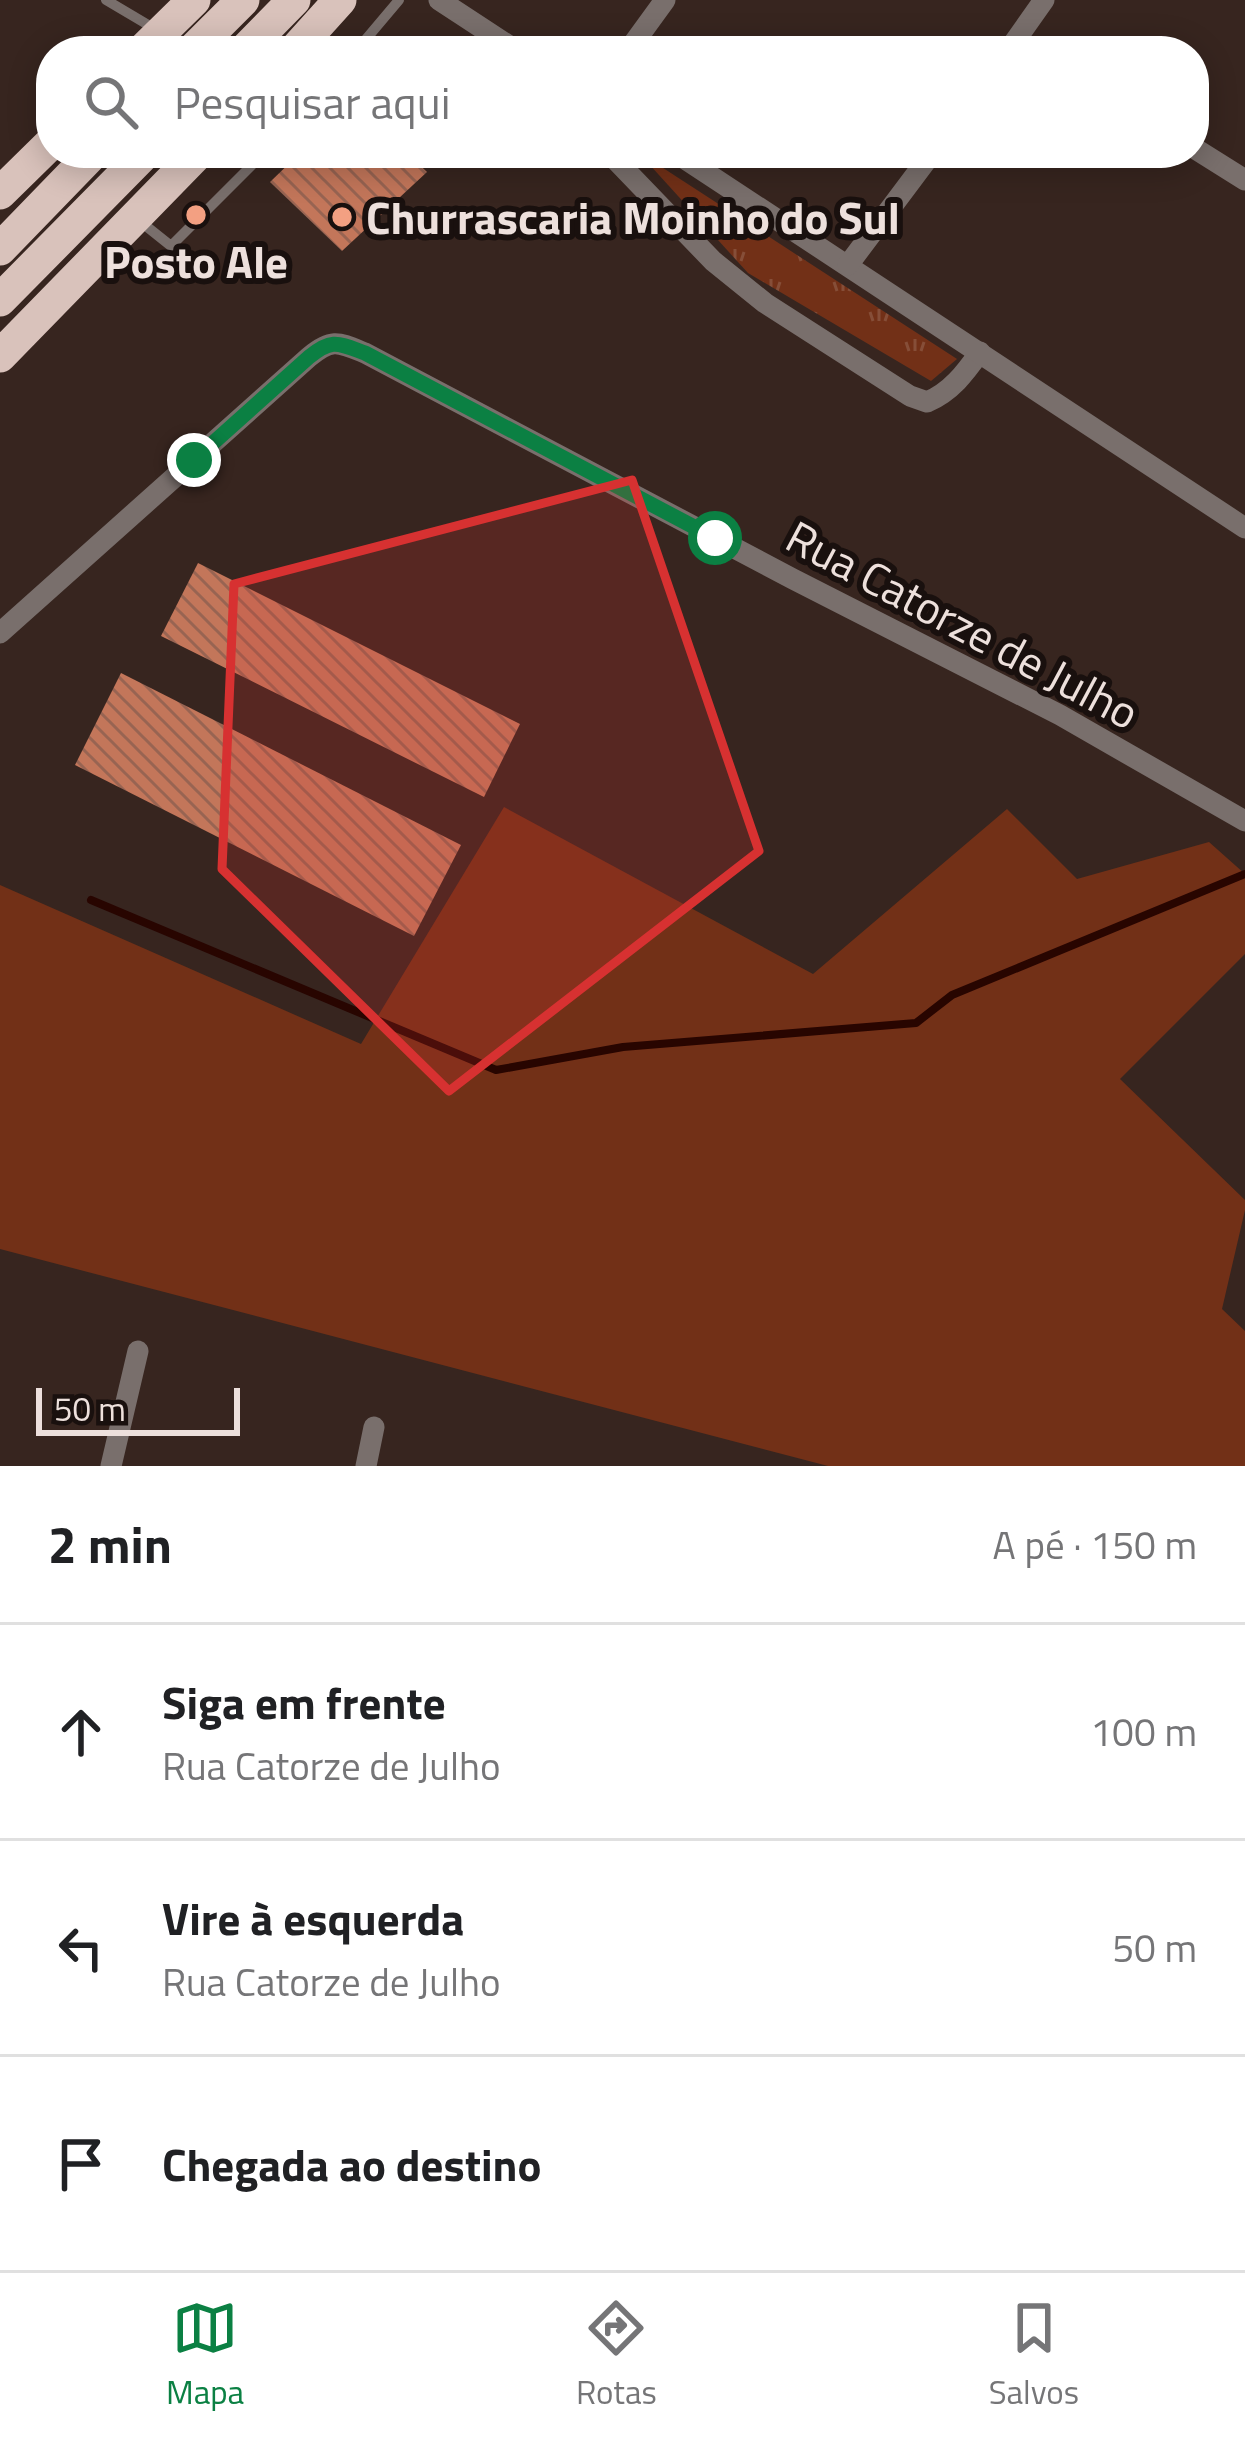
<!DOCTYPE html>
<html lang="pt">
<head>
<meta charset="utf-8">
<style>
  body { margin:0; font-family:"Titillium Web",sans-serif; background:#f6f6f6; color:#202124 }
  .scale { position:absolute; left:36px; bottom:30px; width:204px; box-sizing:border-box; padding-left:12px; border:6px solid #ede0dc; border-top:0; font-size:33px; line-height:42px; white-space:nowrap; color:#ede0dc; -webkit-text-stroke:9px #19100e; paint-order:stroke }
  .stop { position:absolute; width:36px; height:36px; margin:-27px; border:9px solid #0b8043; border-radius:50%; background:#fff }
  .stop.end { background:#0b8043; border-color:#fff; box-shadow:0 3px 12px #0008 }
  .list { margin:0; padding:0; list-style:none }
  h2 { display:flex; justify-content:space-between; align-items:center; height:156px; margin:0; padding:0 48px; font-size:51px }
  h2 small { font-size:39px; font-weight:400; color:#757577 }
  .list li { display:grid; grid-template-columns:78px 1fr auto; gap:36px; align-items:center; box-sizing:border-box; height:216px; padding:0 48px; border-top:3px solid #e0e0e0 }
  .list b { display:block; font-size:45px; white-space:nowrap }
  .list p { margin:0; font-size:39px; white-space:nowrap; color:#757577 }
  .list em { font-size:39px; font-style:normal; color:#757577 }
  .icon { flex:none; width:66px; height:66px; fill:none; stroke:currentColor; stroke-width:2; stroke-linecap:round; stroke-linejoin:round }
  .map { position:relative; flex:none; width:1245px; height:1466px; overflow:hidden }
  .search { position:absolute; background:#fff; box-shadow:0 6px 30px #0003; left:36px; right:36px; top:36px; height:132px; display:flex; align-items:center; gap:30px; box-sizing:border-box; padding:0 42px; border-radius:48px; color:#757577; font-size:45px }
  .sheet { height:804px; background:#fff }
  nav { display:flex; justify-content:space-around; align-items:center; box-sizing:border-box; height:168px; border-top:3px solid #e0e0e0; background:#fff; font-size:33px; color:#757577 }
  nav a { display:grid; justify-items:center; gap:6px }
  nav .on { color:#0b8043 }
  .map>svg:first-child { display:block }
  .green { fill:#723017 }
  .park { fill:url(#park-tufts) }
  .lines { fill:none; stroke-linecap:round; stroke-linejoin:round }
  .stream { stroke:#280500; stroke-width:8 }
  .building { fill:url(#building-back-hatch) }
  .service { stroke:#796f6c; stroke-width:10 }
  .minor { stroke:#796f6c; stroke-width:21 }
  .trunk { stroke:#d9c2bb; stroke-width:33 }
  .route { stroke:#0b8043; stroke-width:15 }
  .marked { fill:#d73131; fill-opacity:0.2; stroke:#d73131; stroke-width:9; stroke-linejoin:round }
  .poi-dot { fill:#f3a082; stroke:#19100e; stroke-width:4.5 }
  .labels { text-anchor:middle; dominant-baseline:central; stroke-width:12; stroke-linejoin:round; paint-order:stroke }
  .poi-label { font-size:45px; font-weight:bold; fill:#ede0dc; stroke:#19100e; text-anchor:start }
  .street-label { font-size:45px; fill:#ede0dc; stroke:#19100e }
</style>
</head>
<body>
<div class="map">
<svg width="1245" height="1466" viewBox="0 0 1245 1466">
  <defs>
    <pattern id="park-tufts" width="24" height="20" patternUnits="userSpaceOnUse" patternTransform="scale(3)"><rect width="24" height="20" fill="#723017"/><path d="M3 7l-1-3M5 7V3M7 7l1-3M15 17l-1-3M17 17v-4M19 17l1-3" fill="none" stroke="#864e38"/></pattern>
    <pattern id="building-back-hatch" width="6" height="6" patternUnits="userSpaceOnUse" patternTransform="scale(3)"><rect width="6" height="6" fill="#c3765a"/><path d="M-1 5l2 2M0 0l6 6M5-1l2 2" fill="none" stroke="#986452"/></pattern>
  </defs>
  <rect width="100%" height="100%" fill="#37251f"/>
  <path class="green" d="M 504,807 L 813,974 L 1007,809 L 1077,879 L 1209,842 L 1245,874 L 1245,954 L 1120,1079 L 1245,1200 L 1245,1210 L 1222,1309 L 1245,1331 L 1245,1466 L 828,1466 L 0,1249 L 0,885 L 361,1044 Z"/>
  <path class="park" d="M 639,153 L 640,153 L 957,359 L 931,381 L 748,273 Z"/>
  <g class="lines">
    <path class="stream" d="M 91,900 L 496,1070 L 623,1047 L 916,1023 L 952,995 L 1245,874"/>
  </g>
  <g class="building">
    <path d="M 300,153 L 407,153 L 427,172 L 342,251 L 270,182 Z"/>
    <path d="M 198,563 L 520,724 L 484,797 L 161,636 Z"/>
    <path d="M 121,673 L 461,845 L 414,936 L 75,765 Z"/>
  </g>
  <g class="lines">
    <g class="service">
      <path d="M 106,0 L 155,29"/>
      <path d="M 356,51 L 399,0"/>
      <path d="M 141,222 L 171,246 L 264,153"/>
    </g>
    <g class="minor">
      <path d="M 439,0 L 517,51"/>
      <path d="M 628,51 L 665,0"/>
      <path d="M 1008,51 L 1044,0"/>
      <path d="M 1194,148 L 1245,180"/>
      <path d="M 609,153 L 713,261 L 765,303 L 910,396 L 927,402 C 951,392 965,373 980,352"/>
      <path d="M 676,153 L 1245,528"/>
      <path d="M 848,265 L 932,153"/>
      <path d="M 0,633 L 309,357 C 332,338 338,342 365,353 L 793,579 L 1060,715 L 1245,821"/>
      <path d="M 111,1466 L 138,1351"/>
      <path d="M 366,1466 L 374,1427"/>
    </g>
    <g class="trunk">
      <path d="M 142,51 L 194,0"/>
      <path d="M 192,51 L 243,0"/>
      <path d="M 244,51 L 294,0"/>
      <path d="M 294,51 L 340,0"/>
      <path d="M 0,193 L 51,143"/>
      <path d="M 0,249 L 93,153"/>
      <path d="M 0,300 L 145,153"/>
      <path d="M 0,356 L 198,153"/>
    </g>
  </g>
  <g class="lines">
    <path class="route" d="M 194,460 L 309,357 C 332,338 338,343 365,353 L 715,538"/>
  </g>
  <path class="marked" d="M 632,480 L 759,851 L 449,1091 L 222,869 L 234,584 Z"/>
  <g class="poi-dot">
    <circle cx="196" cy="215" r="12"/>
    <circle cx="342" cy="217" r="12"/>
  </g>
  <g class="labels">
    <g class="poi-label">
      <text x="366" y="217">Churrascaria Moinho do Sul</text>
      <text x="196" y="261" text-anchor="middle">Posto Ale</text>
    </g>
    <g class="street-label">
      <text transform="translate(963 624) rotate(28)">Rua Catorze de Julho</text>
    </g>
  </g>
</svg>
<div class="scale">50 m</div>
<div class="stop" style="left:715px;top:538px"></div>
<div class="stop end" style="left:194px;top:460px"></div>
<div class="search"><svg class="icon" aria-label="search" viewBox="0 0 24 24"><circle cx="10" cy="10" r="6"/><path d="M15 15l6 6"/></svg>Pesquisar aqui</div>
</div>
<section class="sheet">
<h2>2 min<small>A pé · 150 m</small></h2>
<ul class="list">
<li><svg class="icon" aria-label="ahead" viewBox="0 0 24 24"><path d="M12 20V5M6 11l6-6 6 6"/></svg><div><b>Siga em frente</b><p>Rua Catorze de Julho</p></div><em>100 m</em></li>
<li><svg class="icon" aria-label="left" viewBox="0 0 24 24"><path d="M17 20v-9H6M10 6l-5 5 5 5"/></svg><div><b>Vire à esquerda</b><p>Rua Catorze de Julho</p></div><em>50 m</em></li>
<li><svg class="icon" aria-label="arrive" viewBox="0 0 24 24"><path d="M6 21V4h12l-3 4 3 4H6"/></svg><div><b>Chegada ao destino</b></div></li>
</ul>
</section>
<nav>
<a class="on"><svg class="icon" aria-label="map" viewBox="0 0 24 24"><path d="M3 6l6-2 6 2 6-2v14l-6 2-6-2-6 2zM9 4v14M15 6v14"/></svg>Mapa</a>
<a><svg class="icon" aria-label="directions" viewBox="0 0 24 24"><path d="M12 3l9 9-9 9-9-9zM9 14v-3h6M13 9l2 2-2 2"/></svg>Rotas</a>
<a><svg class="icon" aria-label="saved" viewBox="0 0 24 24"><path d="M7 4h10v16l-5-4-5 4z"/></svg>Salvos</a>
</nav>
</body>
</html>
